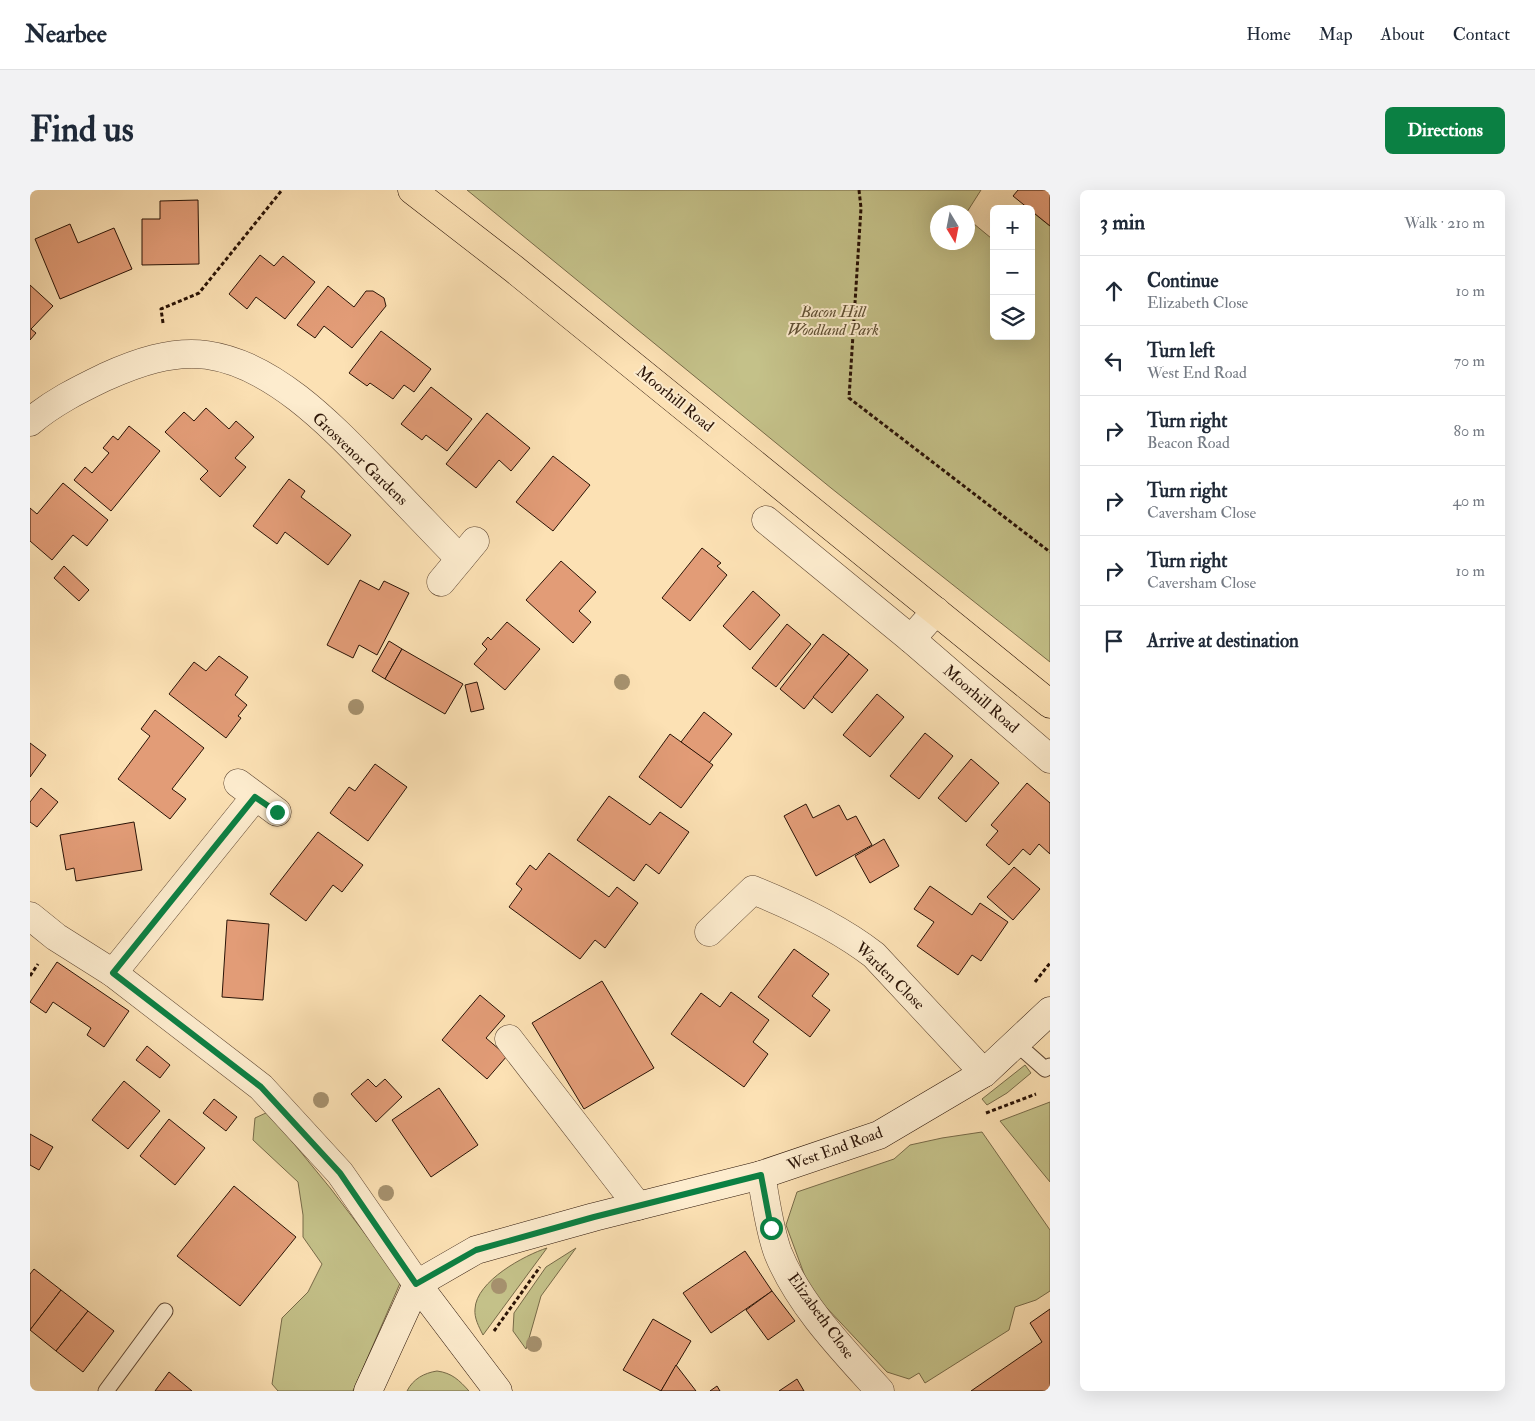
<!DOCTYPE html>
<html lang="en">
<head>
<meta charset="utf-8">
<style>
  body { margin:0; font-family:"IM FELL Double Pica",serif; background:#f2f2f3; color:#1f2937 }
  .controls { position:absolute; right:15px; top:15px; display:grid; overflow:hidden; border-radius:8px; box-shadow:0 5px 20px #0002 }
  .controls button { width:45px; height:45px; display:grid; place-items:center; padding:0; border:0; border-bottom:1px solid #e0e1e3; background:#fff; color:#1f2937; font:25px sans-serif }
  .compass { position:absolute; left:900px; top:15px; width:45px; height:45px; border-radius:50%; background:#fff; box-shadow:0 5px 20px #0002; rotate:170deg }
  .stop { position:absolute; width:15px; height:15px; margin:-11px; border:4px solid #0b8043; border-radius:50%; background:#fff }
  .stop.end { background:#0b8043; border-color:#fff; box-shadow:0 1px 5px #0008 }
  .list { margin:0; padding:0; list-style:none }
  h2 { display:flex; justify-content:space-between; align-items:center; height:65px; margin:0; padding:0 20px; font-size:21px }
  h2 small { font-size:16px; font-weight:400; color:#747a83 }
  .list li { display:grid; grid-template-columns:32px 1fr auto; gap:15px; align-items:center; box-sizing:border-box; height:70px; padding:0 20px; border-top:1px solid #e0e1e3 }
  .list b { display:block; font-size:19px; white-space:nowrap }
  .list p { margin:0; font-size:16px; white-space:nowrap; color:#747a83 }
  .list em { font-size:16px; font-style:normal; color:#747a83 }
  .icon { flex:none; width:28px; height:28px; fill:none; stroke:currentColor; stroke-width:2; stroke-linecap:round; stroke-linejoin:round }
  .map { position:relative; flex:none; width:1020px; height:1201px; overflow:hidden; border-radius:8px }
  header { display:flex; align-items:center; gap:30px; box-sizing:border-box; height:70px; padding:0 25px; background:#fff; border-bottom:1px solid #e0e1e3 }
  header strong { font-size:24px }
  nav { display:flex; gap:28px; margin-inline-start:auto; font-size:18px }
  .intro { display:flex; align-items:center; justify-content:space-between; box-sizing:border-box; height:120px; padding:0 30px }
  h1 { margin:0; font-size:35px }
  .button { padding:12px 22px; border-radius:8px; background:#0b8043; color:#fff; font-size:18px; font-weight:700 }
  main { display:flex; gap:30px; padding:0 30px }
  aside { flex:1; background:#fff; border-radius:8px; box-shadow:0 5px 20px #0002 }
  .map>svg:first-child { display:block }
  .green { fill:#c4c189; stroke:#776a48 }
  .building { fill:#e29c77; stroke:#2a1306 }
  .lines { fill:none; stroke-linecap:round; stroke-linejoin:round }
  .lane-casing { stroke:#5e4632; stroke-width:17 }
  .street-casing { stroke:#5e4632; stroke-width:29 }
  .secondary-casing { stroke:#2a1306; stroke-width:29 }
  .primary-casing { stroke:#2a1306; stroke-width:29 }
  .path { stroke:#2a1306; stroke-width:3; stroke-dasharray:4 2.5; stroke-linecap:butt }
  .lane { stroke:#fdecce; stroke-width:15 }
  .street { stroke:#fdecce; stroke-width:28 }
  .secondary { stroke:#fdecce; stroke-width:28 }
  .primary { stroke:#fce1b4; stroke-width:28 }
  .tree { fill:#a6916e }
  .route { stroke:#0b8043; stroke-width:6 }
  .labels { text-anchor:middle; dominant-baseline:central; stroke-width:4; stroke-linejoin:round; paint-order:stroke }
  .park-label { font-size:16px; font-style:italic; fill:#605034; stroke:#fdecce }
  .street-label { font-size:16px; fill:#2a1306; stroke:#fdecce }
</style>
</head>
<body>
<header>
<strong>Nearbee</strong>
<nav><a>Home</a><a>Map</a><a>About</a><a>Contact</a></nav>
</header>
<div class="intro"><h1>Find us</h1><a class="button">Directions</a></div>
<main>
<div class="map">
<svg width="1020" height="1201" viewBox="0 0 1020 1201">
  <rect width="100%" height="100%" fill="#fce1b4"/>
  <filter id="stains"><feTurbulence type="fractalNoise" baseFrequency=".004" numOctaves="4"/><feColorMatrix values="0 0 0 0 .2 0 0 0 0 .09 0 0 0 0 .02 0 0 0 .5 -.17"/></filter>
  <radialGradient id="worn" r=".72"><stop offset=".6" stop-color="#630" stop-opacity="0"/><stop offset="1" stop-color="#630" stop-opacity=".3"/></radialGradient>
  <g class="green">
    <path d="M 437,0 L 951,0 L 937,22 L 908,22 L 908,52 L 938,52 L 938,29 L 961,48 L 964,42 L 964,146 L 1001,146 L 1001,21 L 1020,36 L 1020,472 L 801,298 Z"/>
    <path d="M 995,875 L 1001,883 L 977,903 L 957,915 L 952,909 Z"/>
    <path d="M 1020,912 L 1020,992 L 970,931 Z"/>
    <path d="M 238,922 L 301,999 L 371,1091 L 323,1201 L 248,1201 L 242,1194 L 252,1128 L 278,1102 L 292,1074 L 273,1047 L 273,1025 L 268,992 L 223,950 L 225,928 Z"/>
    <path d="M 952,942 L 1020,1040 L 1020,1101 L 1006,1110 L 985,1117 L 979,1140 L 895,1193 L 889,1183 L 879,1189 L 857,1182 L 780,1100 L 756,1035 L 767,1002 L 864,969 L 880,955 L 912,948 Z"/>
    <path d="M 517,1058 L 453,1145 C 449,1137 444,1128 445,1119 C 446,1091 495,1065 517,1058 Z"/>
    <path d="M 546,1058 L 511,1106 L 496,1159 L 483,1141 L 484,1123 L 516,1077 Z"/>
    <path d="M 407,1181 C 422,1183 429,1190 439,1201 L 377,1201 C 383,1189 394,1183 407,1181 Z"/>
  </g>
  <g class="building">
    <path d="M 988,0 L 1020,0 L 1020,36 L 983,6 Z"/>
    <path d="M 168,10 L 169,74 L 112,75 L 112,29 L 130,29 L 130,11 Z"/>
    <path d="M 40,34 L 48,53 L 84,38 L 102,79 L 30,109 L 5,49 Z"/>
    <path d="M 230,65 L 244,76 L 253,66 L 285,92 L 255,129 L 226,107 L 217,119 L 199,104 Z"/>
    <path d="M 0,95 L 23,116 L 1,139 L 6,143 L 0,150 Z"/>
    <path d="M 298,96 L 324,117 L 336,101 L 343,101 L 354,108 L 356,116 L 322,158 L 294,136 L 285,148 L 267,135 Z"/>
    <path d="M 351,141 L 401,179 L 384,202 L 374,195 L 363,209 L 340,193 L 337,196 L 319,183 Z"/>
    <path d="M 401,197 L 442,229 L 417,261 L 396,245 L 392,250 L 371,234 Z"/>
    <path d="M 176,218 L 199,239 L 206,231 L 224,247 L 205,268 L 216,277 L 190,307 L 170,289 L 178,281 L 135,242 L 154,222 L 164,231 Z"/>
    <path d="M 457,223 L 500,258 L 481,281 L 469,270 L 446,298 L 416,274 Z"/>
    <path d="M 99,236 L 130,261 L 81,321 L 44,290 L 55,277 L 62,283 L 79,263 L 73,258 L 83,246 L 88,250 Z"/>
    <path d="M 523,266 L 560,295 L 523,341 L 486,312 Z"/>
    <path d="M 259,289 L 275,301 L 271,307 L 321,345 L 298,375 L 255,342 L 247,354 L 223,336 Z"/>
    <path d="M 33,293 L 78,330 L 57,356 L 43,345 L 22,370 L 0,351 L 0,318 L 7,324 Z"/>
    <path d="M 672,358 L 691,373 L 687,376 L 697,385 L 660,431 L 632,408 Z"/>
    <path d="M 531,371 L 566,402 L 549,421 L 561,432 L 543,453 L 496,410 Z"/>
    <path d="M 34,376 L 59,400 L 49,411 L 24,388 Z"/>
    <path d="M 330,390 L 349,400 L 354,391 L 379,403 L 347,465 L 329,455 L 323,468 L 297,455 Z"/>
    <path d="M 723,401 L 750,425 L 720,460 L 693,436 Z"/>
    <path d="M 477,432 L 510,459 L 475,500 L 444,474 L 457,459 L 452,454 L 458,447 L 461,450 Z"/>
    <path d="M 757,434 L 781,454 L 746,497 L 722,478 Z"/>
    <path d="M 793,444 L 819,464 L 774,519 L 750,499 Z"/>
    <path d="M 359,451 L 372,459 L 355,489 L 342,481 Z"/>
    <path d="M 372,459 L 433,494 L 415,524 L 355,489 Z"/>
    <path d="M 819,464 L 838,480 L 802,523 L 783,507 Z"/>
    <path d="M 189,466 L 218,487 L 205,505 L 217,515 L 208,526 L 211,528 L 196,548 L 139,504 L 164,472 L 176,481 Z"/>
    <path d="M 447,492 L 454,519 L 441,522 L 435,495 Z"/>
    <path d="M 847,504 L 874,527 L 840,567 L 813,545 Z"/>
    <path d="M 125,520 L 174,558 L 142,599 L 156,609 L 140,629 L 88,589 L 120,546 L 111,539 Z"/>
    <path d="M 674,522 L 702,544 L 679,573 L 651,552 Z"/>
    <path d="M 895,543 L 923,566 L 889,609 L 860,586 Z"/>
    <path d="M 640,544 L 683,575 L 651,618 L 609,587 Z"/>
    <path d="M 0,553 L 16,565 L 0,587 Z"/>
    <path d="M 941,569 L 969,593 L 936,632 L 908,608 Z"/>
    <path d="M 345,574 L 377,597 L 338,651 L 300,623 L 319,597 L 325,601 Z"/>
    <path d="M 997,593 L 1020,613 L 1020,664 L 1009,654 L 1000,665 L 993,659 L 979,675 L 956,655 L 968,641 L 961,635 Z"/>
    <path d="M 11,598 L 28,612 L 7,637 L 0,632 L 0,612 Z"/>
    <path d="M 579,606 L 620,635 L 630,622 L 659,642 L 629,684 L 616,674 L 604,691 L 547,650 Z"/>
    <path d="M 776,614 L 783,628 L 809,615 L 817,630 L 826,626 L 842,655 L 786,686 L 754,626 Z"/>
    <path d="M 104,632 L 112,680 L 46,691 L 44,678 L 36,680 L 30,645 Z"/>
    <path d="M 288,642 L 333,675 L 312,702 L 303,695 L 276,731 L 240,704 Z"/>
    <path d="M 854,649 L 869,676 L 840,693 L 825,666 Z"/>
    <path d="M 519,663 L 579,707 L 587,697 L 608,713 L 575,758 L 565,750 L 550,769 L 479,717 L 492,699 L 486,694 L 500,675 L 506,680 Z"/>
    <path d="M 984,677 L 1010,699 L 983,730 L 957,707 Z"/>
    <path d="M 900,696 L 942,725 L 950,713 L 978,732 L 951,771 L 942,765 L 928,785 L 887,756 L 904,732 L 884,719 Z"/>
    <path d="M 197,730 L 239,734 L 233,810 L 192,807 Z"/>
    <path d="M 764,759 L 799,784 L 782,806 L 800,820 L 780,847 L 728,807 Z"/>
    <path d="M 27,772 L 99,821 L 74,857 L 57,845 L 61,838 L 23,812 L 16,823 L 0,812 Z"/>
    <path d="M 572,791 L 624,878 L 554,919 L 502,833 Z"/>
    <path d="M 701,802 L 739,830 L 723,852 L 738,864 L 714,897 L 641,844 L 671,803 L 690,817 Z"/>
    <path d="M 450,805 L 475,826 L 456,848 L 477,866 L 457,889 L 412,850 Z"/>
    <path d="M 117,856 L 140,875 L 130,888 L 106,870 Z"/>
    <path d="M 338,889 L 346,897 L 355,889 L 372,907 L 346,932 L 321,904 Z"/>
    <path d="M 94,891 L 130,921 L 98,959 L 62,930 Z"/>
    <path d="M 409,898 L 448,955 L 401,987 L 362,930 Z"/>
    <path d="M 184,909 L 207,927 L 196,941 L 173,923 Z"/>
    <path d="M 139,929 L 175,958 L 145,995 L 110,966 Z"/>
    <path d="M 0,944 L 23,957 L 9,980 L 0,975 Z"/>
    <path d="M 204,996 L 266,1047 L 210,1116 L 147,1066 Z"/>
    <path d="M 715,1061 L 742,1101 L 681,1143 L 653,1103 Z"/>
    <path d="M 4,1079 L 31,1100 L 0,1140 L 0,1084 Z"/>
    <path d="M 31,1100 L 58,1121 L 26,1161 L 0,1140 Z"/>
    <path d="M 742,1101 L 765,1131 L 738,1150 L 716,1120 Z"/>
    <path d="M 1020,1119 L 1020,1201 L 941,1201 L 1012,1152 L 1000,1133 Z"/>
    <path d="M 58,1121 L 84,1141 L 53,1182 L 26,1161 Z"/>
    <path d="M 623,1129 L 661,1151 L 631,1201 L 593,1180 Z"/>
    <path d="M 646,1175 L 666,1201 L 631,1201 Z"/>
    <path d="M 139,1182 L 162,1201 L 125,1201 Z"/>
    <path d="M 767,1189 L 774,1201 L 749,1201 Z"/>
    <path d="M 687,1196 L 690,1201 L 680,1201 Z"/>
  </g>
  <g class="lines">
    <g class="lane-casing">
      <g id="lane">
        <path d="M 987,854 L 1015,879 L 1020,876"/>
        <path d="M 76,1201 L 135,1121"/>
      </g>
    </g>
    <g class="street-casing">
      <g id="street">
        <path d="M 0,232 C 22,213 48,200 75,187 C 106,173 142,160 177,165 C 248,175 309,244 356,292 C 381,318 405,343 430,369"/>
        <path d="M 736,330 L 881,449"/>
        <path d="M 411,392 L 445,351"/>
        <path d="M 906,421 L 881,449 L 1020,569"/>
        <path d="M 208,593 L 247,622"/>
        <path d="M 0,726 L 26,747 L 83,783 L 231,897 L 310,983 L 387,1094"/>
        <path d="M 679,742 L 723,700 C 765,717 808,737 844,765 L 954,883"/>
        <path d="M 83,783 L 225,607"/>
        <path d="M 479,849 L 608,1016"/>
        <path d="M 731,985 C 736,1011 739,1039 748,1063 C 769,1115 813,1160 850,1201"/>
      </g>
    </g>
    <g class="secondary-casing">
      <g id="secondary">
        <path d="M 387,1094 L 468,1201"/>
        <path d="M 338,1201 L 387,1094 L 446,1060 L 564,1027 L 731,985 L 849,945 L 954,883 L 1020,821"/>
      </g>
    </g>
    <g class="primary-casing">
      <path id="primary" d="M 382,0 L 484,79 L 1020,514"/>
    </g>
    <g class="path">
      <path d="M 829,0 L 831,18 L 819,208 L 1020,362"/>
      <path d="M 133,133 L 131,119 L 169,103 L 252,0"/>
      <path d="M 0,786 L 8,774"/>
      <path d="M 1005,792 L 1020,773"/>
      <path d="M 956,923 L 1006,904"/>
      <path d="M 464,1141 L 510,1077"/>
    </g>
    <use href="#lane" class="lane"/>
    <use href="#street" class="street"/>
    <use href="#secondary" class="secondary"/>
    <use href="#primary" class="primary"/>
  </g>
  <g class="tree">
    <circle cx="592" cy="492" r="8"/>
    <circle cx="326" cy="517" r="8"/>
    <circle cx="291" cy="910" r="8"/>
    <circle cx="356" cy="1003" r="8"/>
    <circle cx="469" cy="1096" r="8"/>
    <circle cx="504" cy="1154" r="8"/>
  </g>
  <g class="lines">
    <path class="route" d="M 247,622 L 225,607 L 83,783 L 231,897 L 310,983 L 386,1094 L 446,1060 L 564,1027 L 731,985 L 741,1038"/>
  </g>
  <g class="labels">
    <g class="park-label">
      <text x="803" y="122">Bacon Hill<tspan x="803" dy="18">Woodland Park</tspan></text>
    </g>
    <g class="street-label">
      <text transform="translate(645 209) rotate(39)">Moorhill Road</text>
      <text transform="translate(330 269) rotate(44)">Grosvenor Gardens</text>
      <text transform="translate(951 509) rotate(41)">Moorhill Road</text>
      <text transform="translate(860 786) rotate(44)">Warden Close</text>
      <text transform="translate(805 959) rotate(-20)">West End Road</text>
      <text transform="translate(791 1126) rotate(54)">Elizabeth Close</text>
    </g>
  </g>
  <rect width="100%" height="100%" filter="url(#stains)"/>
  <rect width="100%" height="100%" fill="url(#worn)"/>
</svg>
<div class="controls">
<button>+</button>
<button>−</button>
<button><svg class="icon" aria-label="layers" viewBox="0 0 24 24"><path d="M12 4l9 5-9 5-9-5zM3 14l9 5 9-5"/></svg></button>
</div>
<svg class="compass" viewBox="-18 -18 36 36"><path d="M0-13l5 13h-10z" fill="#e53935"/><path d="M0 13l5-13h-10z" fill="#747a83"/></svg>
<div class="stop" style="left:741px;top:1038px"></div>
<div class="stop end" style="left:247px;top:622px"></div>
</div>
<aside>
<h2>3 min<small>Walk · 210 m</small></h2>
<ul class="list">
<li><svg class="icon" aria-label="ahead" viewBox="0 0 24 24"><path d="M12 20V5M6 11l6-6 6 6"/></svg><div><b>Continue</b><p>Elizabeth Close</p></div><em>10 m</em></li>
<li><svg class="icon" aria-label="left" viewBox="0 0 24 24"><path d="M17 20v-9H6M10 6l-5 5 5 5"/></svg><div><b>Turn left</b><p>West End Road</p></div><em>70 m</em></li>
<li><svg class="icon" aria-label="right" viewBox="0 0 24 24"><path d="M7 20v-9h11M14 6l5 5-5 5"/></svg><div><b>Turn right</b><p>Beacon Road</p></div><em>80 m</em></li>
<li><svg class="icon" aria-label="right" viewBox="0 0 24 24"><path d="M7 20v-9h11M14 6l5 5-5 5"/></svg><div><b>Turn right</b><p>Caversham Close</p></div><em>40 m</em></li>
<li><svg class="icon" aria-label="right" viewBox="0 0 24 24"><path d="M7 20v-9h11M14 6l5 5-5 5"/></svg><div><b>Turn right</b><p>Caversham Close</p></div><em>10 m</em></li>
<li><svg class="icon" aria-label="arrive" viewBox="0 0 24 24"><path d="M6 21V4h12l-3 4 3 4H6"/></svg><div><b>Arrive at destination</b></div></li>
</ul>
</aside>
</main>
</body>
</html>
